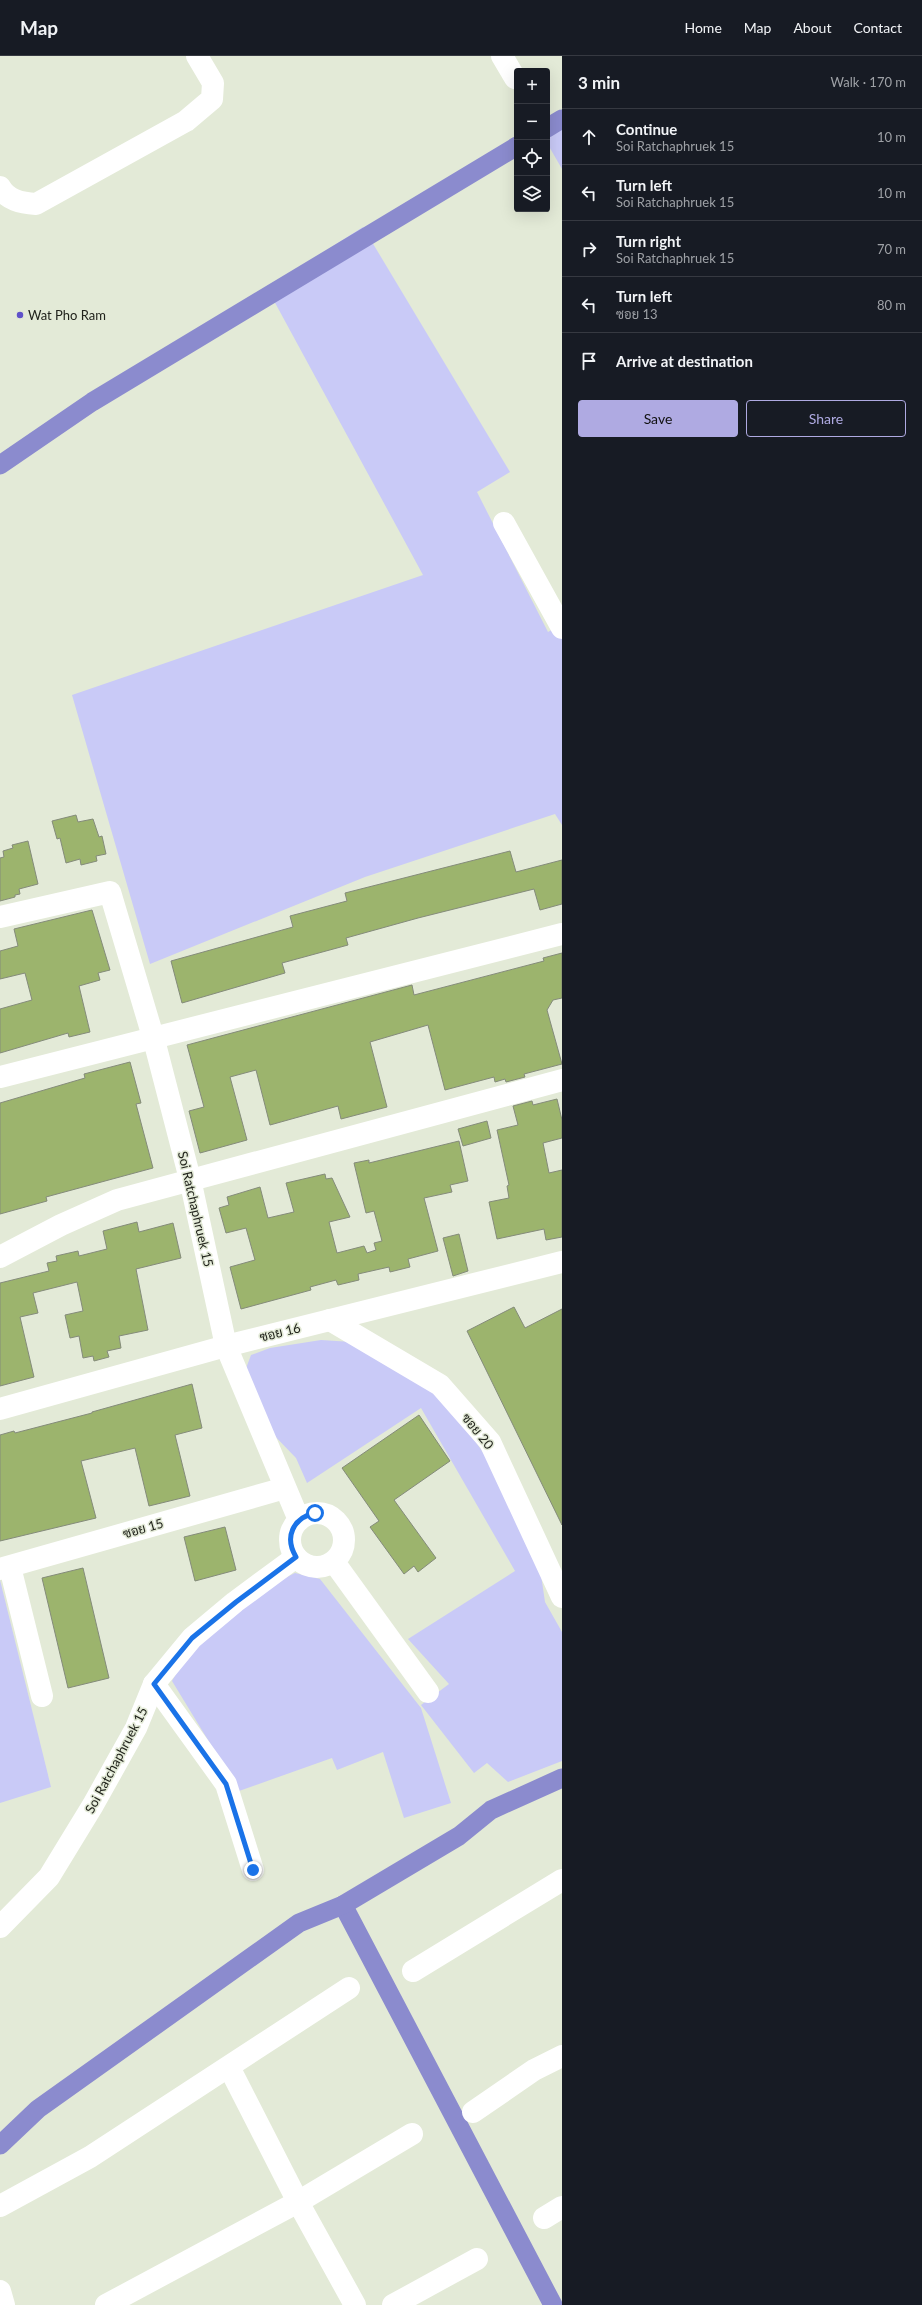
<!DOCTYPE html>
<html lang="en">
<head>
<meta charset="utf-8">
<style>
  body { margin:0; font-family:Lato,Sarabun,sans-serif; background:#242831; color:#f1f3f6 }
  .controls { position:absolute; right:12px; top:12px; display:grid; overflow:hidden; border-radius:4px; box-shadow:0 4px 16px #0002 }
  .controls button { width:36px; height:36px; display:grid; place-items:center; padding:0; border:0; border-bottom:1px solid #363941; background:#171b24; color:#f1f3f6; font:20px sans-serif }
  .stop { position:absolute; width:12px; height:12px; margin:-9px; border:3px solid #1a73e8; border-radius:50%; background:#fff }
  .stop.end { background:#1a73e8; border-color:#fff; box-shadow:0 1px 4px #0008 }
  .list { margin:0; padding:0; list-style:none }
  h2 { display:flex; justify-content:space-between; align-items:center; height:52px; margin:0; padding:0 16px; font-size:17px }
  h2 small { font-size:13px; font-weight:400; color:#9ea1a6 }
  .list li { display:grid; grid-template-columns:26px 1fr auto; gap:12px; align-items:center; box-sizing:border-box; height:56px; padding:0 16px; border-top:1px solid #363941 }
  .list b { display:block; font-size:15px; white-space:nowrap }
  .list p { margin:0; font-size:13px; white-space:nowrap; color:#9ea1a6 }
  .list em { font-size:13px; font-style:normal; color:#9ea1a6 }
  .actions { display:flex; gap:8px; padding:12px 16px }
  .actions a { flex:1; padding:9px 0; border:1px solid #afaae2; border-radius:4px; text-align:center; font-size:14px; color:#afaae2 }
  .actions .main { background:#afaae2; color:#111 }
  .icon { flex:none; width:22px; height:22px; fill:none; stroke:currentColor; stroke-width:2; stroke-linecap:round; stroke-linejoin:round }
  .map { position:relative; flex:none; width:562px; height:2249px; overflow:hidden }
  header { display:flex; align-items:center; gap:24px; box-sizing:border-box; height:56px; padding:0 20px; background:#171b24; border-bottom:1px solid #363941 }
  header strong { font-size:19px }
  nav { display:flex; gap:22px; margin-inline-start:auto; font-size:14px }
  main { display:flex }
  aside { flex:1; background:#171b24 }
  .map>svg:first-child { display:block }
  .green { fill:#c9caf7 }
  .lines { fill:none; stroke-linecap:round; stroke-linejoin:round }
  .canal { stroke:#8b8bce; stroke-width:19 }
  .building { fill:#9cb46d; stroke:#848b7a }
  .minor { stroke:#fff; stroke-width:22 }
  .route { stroke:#1a73e8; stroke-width:5 }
  .poi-dot { fill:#5f51c9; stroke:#e3ead7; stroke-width:1.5 }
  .labels { text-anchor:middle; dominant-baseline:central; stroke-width:3; stroke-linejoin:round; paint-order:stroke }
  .poi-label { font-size:13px; fill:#21231c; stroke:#e3ead7; text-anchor:start }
  .street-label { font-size:13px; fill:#21231c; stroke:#e3ead7 }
</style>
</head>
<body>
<header>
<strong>Map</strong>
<nav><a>Home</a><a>Map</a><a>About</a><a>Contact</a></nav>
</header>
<main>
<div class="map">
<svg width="562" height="2249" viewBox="0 0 562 2249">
  <rect width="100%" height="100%" fill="#e3ead7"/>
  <g class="green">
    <path d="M 562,71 L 562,113 L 547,87 L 547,81 Z"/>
    <path d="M 363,171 L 510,416 L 477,436 L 548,576 L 562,568 L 562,769 L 555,758 L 365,821 L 150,908 L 72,639 L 423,519 L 267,232 Z"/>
    <path d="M 321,1284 L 352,1286 L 446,1344 L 492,1409 L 540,1512 L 545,1546 L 562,1576 L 562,1705 L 508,1726 L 487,1707 L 474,1717 L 421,1649 L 449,1628 L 408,1583 L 515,1515 L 421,1352 L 307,1427 L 296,1402 L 269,1374 L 245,1315 L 251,1299 L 270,1292 Z"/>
    <path d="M 295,1517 L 320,1523 L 421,1652 L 451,1747 L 404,1762 L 383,1696 L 337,1714 L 332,1702 L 239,1735 L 172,1625 C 197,1580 249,1539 295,1517 Z"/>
    <path d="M 0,1524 L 51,1731 L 0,1747 Z"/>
  </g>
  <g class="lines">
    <g class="canal">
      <path d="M 547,72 L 562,63"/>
      <path d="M 0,409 L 92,346 L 517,90"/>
      <path d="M 343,1849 L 553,2249"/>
      <path d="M 0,2089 L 38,2053 L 299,1867 L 343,1849 L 459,1780 L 491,1754 L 562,1722"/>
    </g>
  </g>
  <g class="building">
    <path d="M 76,759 L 78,766 L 93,763 L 99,781 L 102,780 L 106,798 L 96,800 L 97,805 L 81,809 L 80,803 L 66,807 L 60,782 L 57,783 L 52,765 Z"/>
    <path d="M 28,785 L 38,828 L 19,833 L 20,838 L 15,839 L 15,841 L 0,845 L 0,802 L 4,801 L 3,795 L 13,792 L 12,789 Z"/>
    <path d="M 510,795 L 516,816 L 562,804 L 562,848 L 540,854 L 534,833 L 418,862 L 346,882 L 348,889 L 282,907 L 285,917 L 182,947 L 171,905 L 293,871 L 290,860 L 347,845 L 345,837 Z"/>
    <path d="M 92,854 L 110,914 L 98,917 L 100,924 L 79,930 L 90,976 L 69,981 L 68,977 L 0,997 L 0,953 L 32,944 L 25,917 L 0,923 L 0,895 L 18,890 L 14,873 Z"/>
    <path d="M 562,897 L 562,942 L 553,944 L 547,954 L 562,1008 L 524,1018 L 525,1021 L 506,1026 L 505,1023 L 495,1026 L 494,1021 L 445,1034 L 428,969 L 370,986 L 387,1051 L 341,1063 L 338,1050 L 270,1069 L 256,1014 L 230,1021 L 247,1084 L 200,1097 L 189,1055 L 204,1051 L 187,989 L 412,929 L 414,939 L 544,905 L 543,902 Z"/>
    <path d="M 130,1006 L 141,1047 L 136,1048 L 153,1112 L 46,1141 L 47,1145 L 0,1158 L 0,1047 L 85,1022 L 84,1018 Z"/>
    <path d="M 557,1043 L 562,1064 L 562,1082 L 543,1087 L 549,1117 L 562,1114 L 562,1181 L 546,1184 L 544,1173 L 497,1183 L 489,1146 L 509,1142 L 507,1130 L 509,1129 L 497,1074 L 518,1069 L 513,1050 L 532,1045 L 533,1049 Z"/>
    <path d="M 487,1065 L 491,1082 L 463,1090 L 458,1073 Z"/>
    <path d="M 459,1085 L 468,1125 L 450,1129 L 452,1136 L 424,1142 L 438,1195 L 408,1203 L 410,1211 L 390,1216 L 389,1211 L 358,1218 L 359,1224 L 338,1229 L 336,1224 L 310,1231 L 311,1234 L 241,1253 L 230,1211 L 255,1204 L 246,1172 L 226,1177 L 219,1152 L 229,1149 L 227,1141 L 260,1131 L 268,1162 L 294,1156 L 286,1127 L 325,1118 L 326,1123 L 332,1122 L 350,1161 L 329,1166 L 337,1197 L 364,1190 L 367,1197 L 376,1194 L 374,1187 L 382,1185 L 374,1155 L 366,1157 L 354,1107 L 369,1104 L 369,1107 Z"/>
    <path d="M 137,1166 L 139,1176 L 173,1167 L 181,1202 L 136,1213 L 148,1274 L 119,1280 L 121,1292 L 107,1295 L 109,1301 L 94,1305 L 93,1300 L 83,1302 L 79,1280 L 70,1282 L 65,1259 L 83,1255 L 77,1226 L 33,1237 L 38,1257 L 20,1261 L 34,1321 L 0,1330 L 0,1227 L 49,1215 L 47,1207 L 57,1205 L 56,1200 L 78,1195 L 79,1200 L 107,1193 L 103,1175 Z"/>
    <path d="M 459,1178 L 468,1215 L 453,1220 L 443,1182 Z"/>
    <path d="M 514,1251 L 525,1272 L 562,1253 L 562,1469 L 467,1275 Z"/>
    <path d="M 192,1328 L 202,1372 L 175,1379 L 190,1440 L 149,1450 L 135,1392 L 81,1405 L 96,1462 L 0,1485 L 0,1379 L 14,1375 L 15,1377 L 92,1357 L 92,1356 Z"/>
    <path d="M 419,1359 L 450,1405 L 394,1444 L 436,1502 L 418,1516 L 414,1510 L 404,1518 L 370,1471 L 379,1465 L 342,1412 Z"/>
    <path d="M 225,1471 L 236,1514 L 195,1525 L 184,1481 Z"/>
    <path d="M 83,1512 L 109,1622 L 68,1632 L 42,1522 Z"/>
  </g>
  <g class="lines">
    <g class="minor">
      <path d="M 502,0 L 515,22"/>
      <path d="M 0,131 C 7,144 21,147 36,148 L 186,65 L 212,43 L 213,27 L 197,0"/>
      <path d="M 504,467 L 562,572"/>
      <path d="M 0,861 L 110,836 L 154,984 L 190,1123 L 226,1290 L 299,1464"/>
      <path d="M 0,1021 L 562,878"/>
      <path d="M 0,1201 L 61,1169 L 117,1144 L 562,1024"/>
      <path d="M 330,1264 L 440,1329 L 490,1386 L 562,1541"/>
      <path d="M 0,1353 L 226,1290 L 562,1206"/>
      <circle cx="317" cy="1484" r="27"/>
      <path d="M 334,1506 L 428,1636"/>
      <path d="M 10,1511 L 42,1640"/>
      <path d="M 0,1513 L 285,1432"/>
      <path d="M 154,1628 L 226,1728 L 253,1814"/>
      <path d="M 0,1871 L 49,1821 L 93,1749 L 136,1672 L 154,1628 L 192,1582 L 235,1546 L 296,1501"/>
      <path d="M 413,1915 L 562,1824"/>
      <path d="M 229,2011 L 298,2146 L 355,2249"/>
      <path d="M 473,2056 L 534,2014 L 562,2000"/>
      <path d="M 0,2150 L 90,2101 L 349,1932"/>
      <path d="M 544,2162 L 562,2151"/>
      <path d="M 0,2235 L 4,2249"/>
      <path d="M 106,2249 L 298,2146 L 412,2078"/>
      <path d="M 393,2249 L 477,2203"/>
    </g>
  </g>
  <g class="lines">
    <path class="route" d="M 253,1814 L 226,1728 L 154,1628 L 192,1582 L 236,1546 L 296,1501 C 284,1481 293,1462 315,1457"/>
  </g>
  <circle class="poi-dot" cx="20" cy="259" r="4"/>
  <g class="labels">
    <g class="poi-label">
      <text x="28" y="259">Wat Pho Ram</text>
    </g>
    <g class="street-label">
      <text transform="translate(196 1153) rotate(77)">Soi Ratchaphruek 15</text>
      <text transform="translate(280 1276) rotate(-14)">ซอย 16</text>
      <text transform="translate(478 1375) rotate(51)">ซอย 20</text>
      <text transform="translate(143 1472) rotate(-16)">ซอย 15</text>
      <text transform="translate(116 1704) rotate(-62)">Soi Ratchaphruek 15</text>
    </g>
  </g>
</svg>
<div class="controls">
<button>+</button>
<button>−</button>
<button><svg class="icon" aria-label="locate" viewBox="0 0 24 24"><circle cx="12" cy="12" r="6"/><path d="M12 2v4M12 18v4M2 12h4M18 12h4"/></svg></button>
<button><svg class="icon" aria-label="layers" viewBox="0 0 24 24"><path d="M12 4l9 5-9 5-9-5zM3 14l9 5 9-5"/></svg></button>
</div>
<div class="stop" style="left:315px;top:1457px"></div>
<div class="stop end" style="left:253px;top:1814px"></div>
</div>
<aside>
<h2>3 min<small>Walk · 170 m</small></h2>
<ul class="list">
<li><svg class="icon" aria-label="ahead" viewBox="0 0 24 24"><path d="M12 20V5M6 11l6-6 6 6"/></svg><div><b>Continue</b><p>Soi Ratchaphruek 15</p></div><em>10 m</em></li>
<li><svg class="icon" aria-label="left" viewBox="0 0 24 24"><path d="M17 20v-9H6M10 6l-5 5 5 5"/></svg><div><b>Turn left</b><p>Soi Ratchaphruek 15</p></div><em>10 m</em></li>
<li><svg class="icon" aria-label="right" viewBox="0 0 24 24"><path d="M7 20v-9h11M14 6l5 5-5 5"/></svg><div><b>Turn right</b><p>Soi Ratchaphruek 15</p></div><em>70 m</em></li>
<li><svg class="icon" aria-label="left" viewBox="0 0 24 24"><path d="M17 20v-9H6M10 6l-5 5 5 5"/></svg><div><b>Turn left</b><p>ซอย 13</p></div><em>80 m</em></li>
<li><svg class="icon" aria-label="arrive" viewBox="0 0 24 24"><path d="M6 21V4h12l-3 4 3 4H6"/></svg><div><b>Arrive at destination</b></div></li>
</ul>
<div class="actions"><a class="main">Save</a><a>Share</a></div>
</aside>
</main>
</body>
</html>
